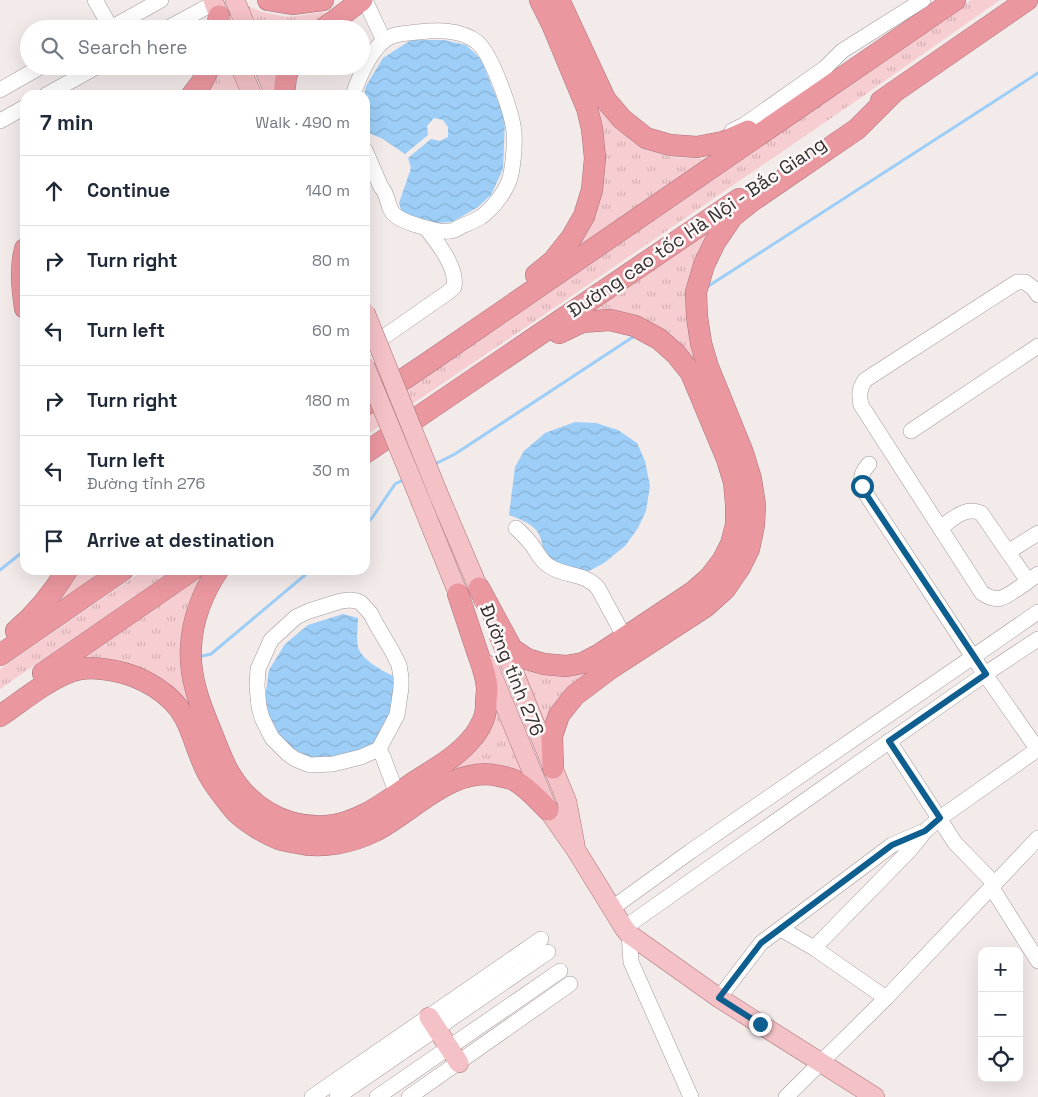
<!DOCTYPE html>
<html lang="en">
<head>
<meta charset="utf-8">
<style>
  body { margin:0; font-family:"Space Grotesk",sans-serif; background:#f6f6f7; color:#1f2937 }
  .controls { position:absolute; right:15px; bottom:15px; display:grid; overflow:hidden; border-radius:10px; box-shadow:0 5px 20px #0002 }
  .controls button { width:45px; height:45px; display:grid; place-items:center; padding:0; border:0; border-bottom:1px solid #e0e1e3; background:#fff; color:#1f2937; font:25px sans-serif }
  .stop { position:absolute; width:15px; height:15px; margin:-11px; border:4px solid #0e5e90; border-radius:50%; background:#fff }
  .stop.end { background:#0e5e90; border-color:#fff; box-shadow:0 1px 5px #0008 }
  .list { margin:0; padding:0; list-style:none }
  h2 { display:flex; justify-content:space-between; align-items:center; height:65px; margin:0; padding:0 20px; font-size:21px }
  h2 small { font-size:16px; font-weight:400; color:#747a83 }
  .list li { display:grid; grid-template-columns:32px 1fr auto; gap:15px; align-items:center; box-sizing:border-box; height:70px; padding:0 20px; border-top:1px solid #e0e1e3 }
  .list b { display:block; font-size:19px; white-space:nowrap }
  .list p { margin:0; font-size:16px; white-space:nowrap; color:#747a83 }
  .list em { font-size:16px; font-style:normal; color:#747a83 }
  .icon { flex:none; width:28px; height:28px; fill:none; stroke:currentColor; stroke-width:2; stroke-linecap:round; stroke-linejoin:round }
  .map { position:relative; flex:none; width:1038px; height:1097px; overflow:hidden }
  .search { position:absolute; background:#fff; box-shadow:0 5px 20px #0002; left:20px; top:20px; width:350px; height:55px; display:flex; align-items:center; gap:12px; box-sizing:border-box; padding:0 18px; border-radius:28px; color:#747a83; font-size:19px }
  .panel { position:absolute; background:#fff; box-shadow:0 5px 20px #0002; left:20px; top:90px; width:350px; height:485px; border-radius:15px }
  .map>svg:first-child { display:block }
  .grass { fill:url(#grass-tufts) }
  .water { fill:url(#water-waves) }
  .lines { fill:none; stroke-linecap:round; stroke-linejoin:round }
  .stream { stroke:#9dcef7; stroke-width:3 }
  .minor-casing { stroke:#a2999a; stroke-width:16 }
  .major-casing { stroke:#ab7379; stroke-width:20 }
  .highway-casing { stroke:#ab7379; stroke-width:22 }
  .minor { stroke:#fff; stroke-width:15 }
  .major { stroke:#f3c1c6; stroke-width:19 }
  .highway { stroke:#eb97a0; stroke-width:21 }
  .major-bridge-casing { stroke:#ab7379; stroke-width:20; stroke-linecap:butt }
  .major-bridge { stroke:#f3c1c6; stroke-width:19 }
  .route { stroke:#0e5e90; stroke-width:6 }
  .labels { text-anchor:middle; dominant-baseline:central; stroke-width:5; stroke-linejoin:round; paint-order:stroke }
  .street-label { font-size:19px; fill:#343030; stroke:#fef8f8 }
</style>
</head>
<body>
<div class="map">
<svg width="1038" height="1097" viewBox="0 0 1038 1097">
  <defs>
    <pattern id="grass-tufts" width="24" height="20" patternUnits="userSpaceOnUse" patternTransform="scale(1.25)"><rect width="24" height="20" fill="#f6cdd1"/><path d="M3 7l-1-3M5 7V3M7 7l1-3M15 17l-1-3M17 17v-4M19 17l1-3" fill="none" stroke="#d4b0b4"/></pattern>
    <pattern id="water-waves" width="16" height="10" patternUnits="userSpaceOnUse" patternTransform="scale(1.25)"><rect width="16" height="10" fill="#9dcef7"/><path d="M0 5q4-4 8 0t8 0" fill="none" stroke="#88b1d4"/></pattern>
  </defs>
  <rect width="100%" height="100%" fill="#f3eaea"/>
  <g class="grass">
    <path d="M 971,0 L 1000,0 L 856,101 L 554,308 L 365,436 L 365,418 Z"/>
    <path d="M 241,3 L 262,12 L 288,17 L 324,12 L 328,15 L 329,19 L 313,29 L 252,29 Z"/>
    <path d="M 217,66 L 238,66 L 250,95 L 201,95 Z"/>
    <path d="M 595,103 L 641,147 L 670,157 L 700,159 L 719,156 L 567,259 L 576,241 Z"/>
    <path d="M 729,211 L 707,238 L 701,371 L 684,349 L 667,331 L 637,317 L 578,316 Z"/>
    <path d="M 73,570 L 109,570 L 34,621 Z"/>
    <path d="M 144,570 L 172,570 L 0,689 L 0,669 Z"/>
    <path d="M 199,570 L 209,570 L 194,715 L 176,694 L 67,661 Z"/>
    <path d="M 509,656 L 607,661 L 545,733 Z"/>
    <path d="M 495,699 L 528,777 L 443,777 Z"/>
  </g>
  <g class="water">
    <path d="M 411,40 L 444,40 L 466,45 L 481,59 L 505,119 L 503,169 L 491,195 L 478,207 L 452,222 L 435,223 L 402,213 L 399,203 L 411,168 L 408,158 L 431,139 L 440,141 L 448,137 L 448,127 L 443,120 L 434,118 L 427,126 L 428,135 L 405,154 L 383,139 L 369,133 L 365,127 L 365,95 L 364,95 L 366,86 L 383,58 Z"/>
    <path d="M 575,422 L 596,423 L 618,430 L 637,443 L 645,461 L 650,486 L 646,511 L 638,528 L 625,546 L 604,563 L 589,571 L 572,572 L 545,560 C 541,530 538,526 509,515 L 515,467 L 524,451 L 545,433 Z"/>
    <path d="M 343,614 L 358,618 C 358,627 356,638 358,647 C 361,660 386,673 398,678 L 392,719 L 379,742 L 361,752 L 315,761 L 296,753 L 277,731 L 264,705 L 269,670 L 285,644 L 308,625 Z"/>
  </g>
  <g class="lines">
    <g class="stream">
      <path d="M 707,287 L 1038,73"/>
      <path d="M 433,465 L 455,454 L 636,335"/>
      <path d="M 365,524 L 372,518 L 395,484 L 405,479"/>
      <path d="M 0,570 L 25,550"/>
      <path d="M 198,657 L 211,654 L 311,570"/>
    </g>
    <g class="minor-casing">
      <g id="minor">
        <path d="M 95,0 L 111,28"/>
        <path d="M 365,0 L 384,41"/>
        <path d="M 109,29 L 161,0"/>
        <path d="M 166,29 L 214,3"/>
        <path d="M 0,90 L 42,66"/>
        <path d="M 46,95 L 98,66"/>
        <path d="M 353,95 C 359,77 373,43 392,36 C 400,33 410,33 418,32 C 438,30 460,29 477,42 C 492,54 512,113 514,132 C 515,145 513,170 509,181 C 504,194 492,209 481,217 C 476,220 469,223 464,225 C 460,227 454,231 450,231 C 439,233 405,223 396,216 C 386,209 390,196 381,187 L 365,150"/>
        <path d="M 0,121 L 25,107"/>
        <path d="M 732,131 L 744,125 L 825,68 L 842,51 L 923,0"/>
        <path d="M 1038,295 L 1033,288 L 1025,282 L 1017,282 L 865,380 C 859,389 859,395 861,405 L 982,593 C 988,597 994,600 1001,598 C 1009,596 1030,580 1038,574"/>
        <path d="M 365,350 L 447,293 L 454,287 C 458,268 437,242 426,228"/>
        <path d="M 911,431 L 1038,346"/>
        <path d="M 869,464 C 859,475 860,481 866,494 L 973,657 L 1038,750"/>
        <path d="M 516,528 C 522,533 527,539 532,545 C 537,552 541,561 549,566 C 565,577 584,572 598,588 L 625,638"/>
        <path d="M 940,528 C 953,519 965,506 981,513 L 1028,581"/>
        <path d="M 1008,552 L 1038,533"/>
        <path d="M 889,741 L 955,843 L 995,884"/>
        <path d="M 379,749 L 361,757 L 333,764 L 310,765 L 295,759 L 288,754 L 272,738 L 262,718 L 259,707 L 257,686 L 258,669 L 271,640 L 296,617 L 309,611 L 341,601 L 350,600 L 357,601 L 361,603 L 371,614 L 376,624 L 392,651 L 399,665 L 401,677 L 401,688 L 397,715 L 379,749 L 383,757 L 397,794"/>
        <path d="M 992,888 L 1038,961"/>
        <path d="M 611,909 L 691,851 L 1038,612"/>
        <path d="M 624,928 L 985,674 L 1038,639"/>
        <path d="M 781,929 L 814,948 L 886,998"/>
        <path d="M 629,934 L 631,962 L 691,1097"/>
        <path d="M 814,948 L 909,851 L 925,831 L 940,818 L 1038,749"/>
        <path d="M 719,998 L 761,943 L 892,845 L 922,832"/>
        <path d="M 312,1097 L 541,939"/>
        <path d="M 337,1097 L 548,952"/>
        <path d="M 377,1097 L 560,971"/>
        <path d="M 409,1097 L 570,984"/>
        <path d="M 786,1097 L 886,998 L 1038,838"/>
      </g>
    </g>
    <g class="major-casing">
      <g id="major">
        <path d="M 213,0 L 224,29"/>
        <path d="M 235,0 L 247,29"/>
        <path d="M 240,66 L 252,95"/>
        <path d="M 263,66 L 275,95"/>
        <path d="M 438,493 L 484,601"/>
        <path d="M 421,502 L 464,608"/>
        <path d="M 499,636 L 567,802 L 575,844"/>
        <path d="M 488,665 L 548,810 L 576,850 L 624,928 L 629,934 L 719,998 L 875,1097"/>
        <path d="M 429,1017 L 459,1063"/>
      </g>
    </g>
    <g class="highway-casing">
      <g id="highway">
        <path d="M 268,0 L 292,4 L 323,0"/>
        <path d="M 559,0 L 605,99 L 622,119 L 646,138 L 670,145 L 697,147 L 723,142 L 748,131"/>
        <path d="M 217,29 L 219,16"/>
        <path d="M 323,29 L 362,0"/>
        <path d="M 192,95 L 202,82 L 210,66"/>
        <path d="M 284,95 L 286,77 L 290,66"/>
        <path d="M 881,101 L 1027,0"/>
        <path d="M 25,249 C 20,268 22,288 25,308"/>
        <path d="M 536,275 L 553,261 L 572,237 L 584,216 L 592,190 L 595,158 L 592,129 L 587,108 L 552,24 L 540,0"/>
        <path d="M 365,405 L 429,362 L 955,0"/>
        <path d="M 365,453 L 739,199"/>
        <path d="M 218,570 C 203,592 192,620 191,647 C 189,677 200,705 211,731 C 216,744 221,757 227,769 C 247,806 284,829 326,826 C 360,824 389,799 416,781 C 436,768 458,756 473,737 C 477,733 484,720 485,714 C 486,711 486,706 486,703 C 486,698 487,693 487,688 C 486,674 480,660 476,648 C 470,630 464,612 458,594"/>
        <path d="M 479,588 L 512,649 L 527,659 L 544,664 L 566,666 L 583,663 L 600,654 L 693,592 L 710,577 L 723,560 L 731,544 L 736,525 L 736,504 L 734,482 L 727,459 L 691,373 L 676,354 L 659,339 L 635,326 L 610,320 L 582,322 L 559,333"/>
        <path d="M 16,631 C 36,614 53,593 67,570"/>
        <path d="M 0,655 L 123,570"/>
        <path d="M 43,673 L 192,570"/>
        <path d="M 0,716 C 22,701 46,681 70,672 C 84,666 101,668 115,671 C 141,676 172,693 185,718 C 195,737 199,759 210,777 C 217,789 226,800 235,811 C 244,821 266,834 279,839 C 285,841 292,842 298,843 C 322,849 353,842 375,831 C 414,811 452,765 499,776 C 504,777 510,778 514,780 C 528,788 537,799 548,810"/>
        <path d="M 553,768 L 552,736 L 559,715 L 575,695 L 611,668 L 705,607 L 725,589 L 740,567 L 749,549 L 754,525 L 755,505 L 751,479 L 743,453 L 708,367 L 701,343 L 697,317 L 696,292 L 704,265 L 715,242 L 732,217 L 752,201 L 857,129 L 893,93"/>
      </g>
    </g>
    <use href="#minor" class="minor"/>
    <use href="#major" class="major"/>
    <use href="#highway" class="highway"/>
    <g class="major-bridge-casing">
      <g id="major-bridge">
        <path d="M 365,312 L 438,493"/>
        <path d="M 365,366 L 421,502"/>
      </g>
    </g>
    <use href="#major-bridge" class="major-bridge"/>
  </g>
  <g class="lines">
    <path class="route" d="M 760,1024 L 719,998 L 761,943 L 892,845 L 925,831 L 940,818 L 889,741 L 986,674 L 866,494 L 862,486"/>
  </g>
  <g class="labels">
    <g class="street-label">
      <text transform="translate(697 227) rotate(-34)">Đường cao tốc Hà Nội - Bắc Giang</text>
      <text transform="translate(512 670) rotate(68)">Đường tỉnh 276</text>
    </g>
  </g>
</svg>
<div class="controls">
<button>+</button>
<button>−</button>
<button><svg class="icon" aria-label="locate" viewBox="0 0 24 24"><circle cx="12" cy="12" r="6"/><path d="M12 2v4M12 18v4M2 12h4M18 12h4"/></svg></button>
</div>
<div class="stop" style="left:862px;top:486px"></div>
<div class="stop end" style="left:760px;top:1024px"></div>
<div class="search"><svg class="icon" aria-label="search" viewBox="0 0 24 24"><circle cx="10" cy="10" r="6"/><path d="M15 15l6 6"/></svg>Search here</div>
<section class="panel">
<h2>7 min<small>Walk · 490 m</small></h2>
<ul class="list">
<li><svg class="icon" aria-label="ahead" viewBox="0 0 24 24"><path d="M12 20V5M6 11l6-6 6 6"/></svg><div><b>Continue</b></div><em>140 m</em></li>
<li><svg class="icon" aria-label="right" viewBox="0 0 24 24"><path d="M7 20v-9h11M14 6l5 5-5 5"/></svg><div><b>Turn right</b></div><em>80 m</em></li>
<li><svg class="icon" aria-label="left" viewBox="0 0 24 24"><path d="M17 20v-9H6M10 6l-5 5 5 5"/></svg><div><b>Turn left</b></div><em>60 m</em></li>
<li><svg class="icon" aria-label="right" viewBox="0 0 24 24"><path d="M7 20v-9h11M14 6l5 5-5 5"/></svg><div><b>Turn right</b></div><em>180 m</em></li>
<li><svg class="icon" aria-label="left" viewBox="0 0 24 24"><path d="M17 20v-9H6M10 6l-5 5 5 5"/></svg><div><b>Turn left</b><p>Đường tỉnh 276</p></div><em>30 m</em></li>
<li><svg class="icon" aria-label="arrive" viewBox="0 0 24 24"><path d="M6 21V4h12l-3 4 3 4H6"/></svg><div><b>Arrive at destination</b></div></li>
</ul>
</section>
</div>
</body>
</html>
